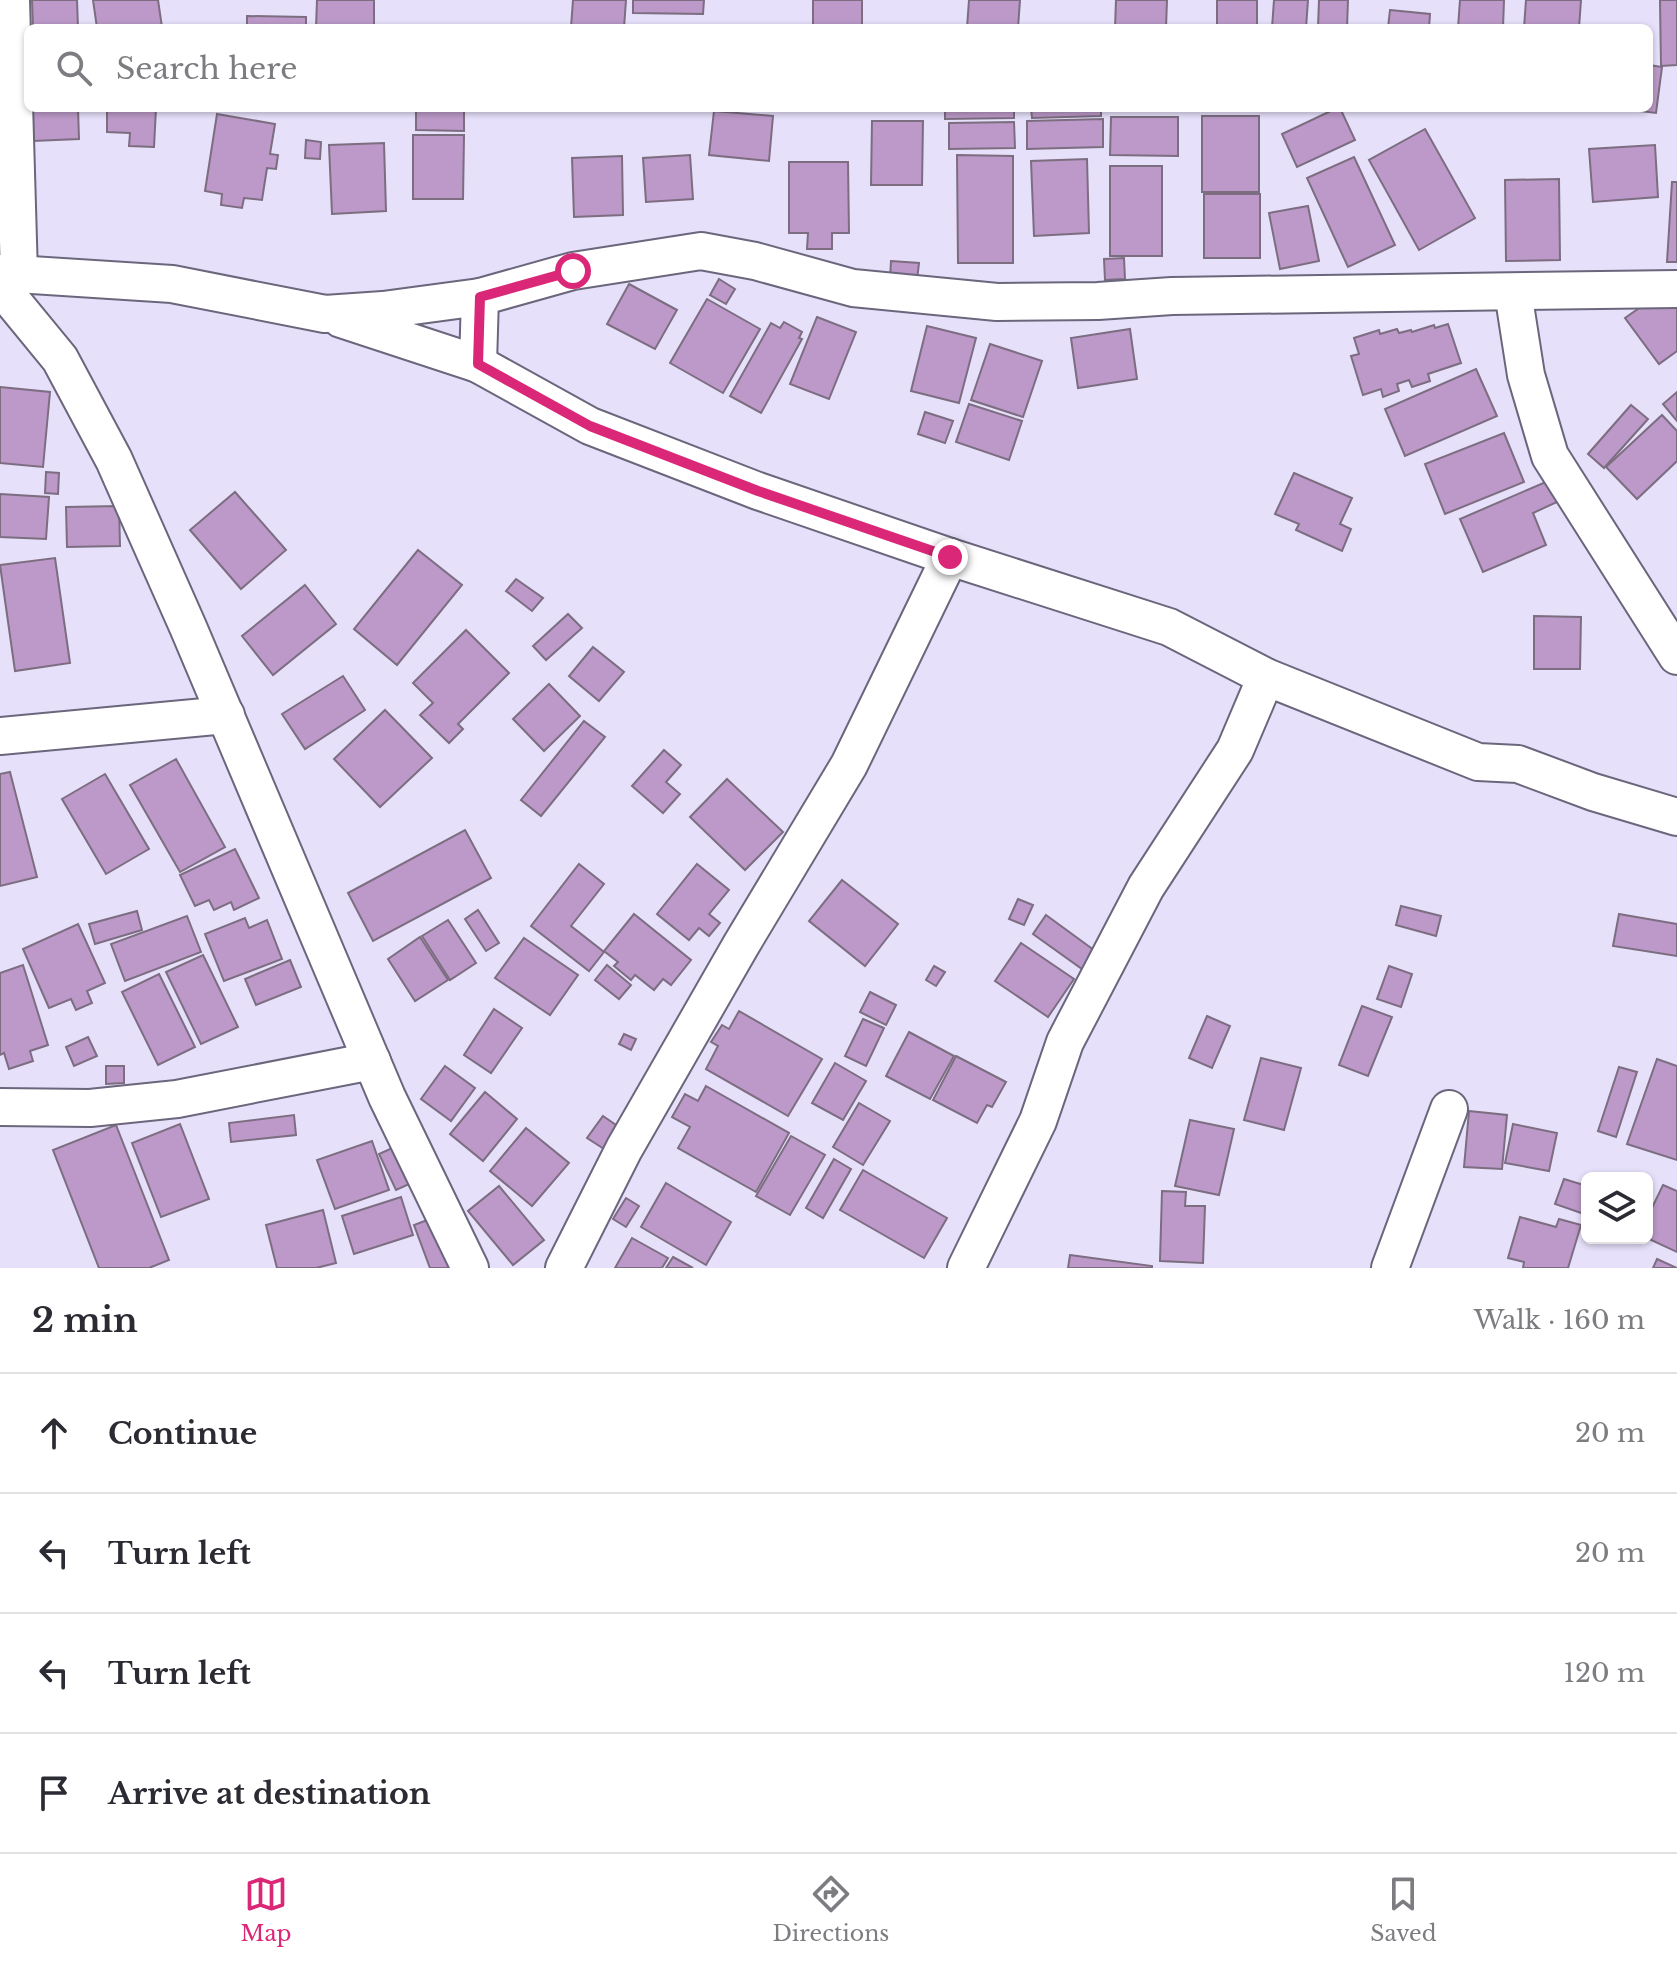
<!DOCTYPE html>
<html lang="en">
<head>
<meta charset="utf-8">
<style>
  body { margin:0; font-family:"Libre Baskerville",serif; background:#f7f7f7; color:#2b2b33 }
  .controls { position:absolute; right:24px; bottom:24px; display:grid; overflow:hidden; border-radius:12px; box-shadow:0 2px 6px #0004 }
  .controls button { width:72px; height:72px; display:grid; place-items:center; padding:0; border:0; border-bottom:2px solid #e1e1e2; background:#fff; color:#2b2b33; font:40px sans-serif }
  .stop { position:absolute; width:24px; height:24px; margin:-18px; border:6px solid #db2777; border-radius:50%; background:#fff }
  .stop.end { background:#db2777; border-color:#fff; box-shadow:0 2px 8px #0008 }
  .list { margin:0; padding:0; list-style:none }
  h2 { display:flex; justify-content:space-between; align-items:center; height:104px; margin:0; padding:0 32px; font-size:34px }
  h2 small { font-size:26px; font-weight:400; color:#7c7c81 }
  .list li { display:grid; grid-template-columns:52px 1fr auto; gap:24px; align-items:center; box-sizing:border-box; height:120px; padding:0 32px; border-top:2px solid #e1e1e2 }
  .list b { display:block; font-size:30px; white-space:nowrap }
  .list em { font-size:26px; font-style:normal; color:#7c7c81 }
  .icon { flex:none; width:44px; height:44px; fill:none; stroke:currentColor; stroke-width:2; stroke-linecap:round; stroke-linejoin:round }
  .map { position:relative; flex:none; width:1677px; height:1268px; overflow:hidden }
  .search { position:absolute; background:#fff; box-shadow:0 2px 6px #0004; left:24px; right:24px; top:24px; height:88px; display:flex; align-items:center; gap:20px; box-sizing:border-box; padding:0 28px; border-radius:12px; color:#7c7c81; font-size:30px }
  .sheet { height:584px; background:#fff }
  nav { display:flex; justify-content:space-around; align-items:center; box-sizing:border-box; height:112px; border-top:2px solid #e1e1e2; background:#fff; font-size:22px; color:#7c7c81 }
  nav a { display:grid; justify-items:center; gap:4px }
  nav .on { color:#db2777 }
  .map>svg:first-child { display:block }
  .building { fill:#bc99c8; stroke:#7c6d81; stroke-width:2 }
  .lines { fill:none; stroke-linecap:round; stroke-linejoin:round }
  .minor-casing { stroke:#6b667c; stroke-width:40 }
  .minor { stroke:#fff; stroke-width:36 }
  .route { stroke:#db2777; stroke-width:10 }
</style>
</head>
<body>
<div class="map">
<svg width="1677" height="1268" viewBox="0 0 1677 1268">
  <rect width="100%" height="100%" fill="#e6e0fa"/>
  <g class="building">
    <path d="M 32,0 L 77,0 L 78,28 L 33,28 Z"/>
    <path d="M 93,0 L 158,0 L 162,27 L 97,28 Z"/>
    <path d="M 317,0 L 374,0 L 374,28 L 316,28 Z"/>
    <path d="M 573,0 L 626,0 L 624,28 L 571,27 Z"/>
    <path d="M 633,0 L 704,0 L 703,14 L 633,13 Z"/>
    <rect x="813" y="0" width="49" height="28"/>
    <path d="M 969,0 L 1020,0 L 1018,28 L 967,28 Z"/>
    <path d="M 1116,0 L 1167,0 L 1166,28 L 1115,28 Z"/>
    <rect x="1217" y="0" width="40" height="28"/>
    <path d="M 1274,0 L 1308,0 L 1306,28 L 1272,28 Z"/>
    <path d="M 1319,0 L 1348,0 L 1347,28 L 1318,28 Z"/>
    <path d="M 1460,0 L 1504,0 L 1503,28 L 1458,28 Z"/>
    <path d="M 1526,0 L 1581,0 L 1579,28 L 1524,28 Z"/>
    <path d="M 1660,0 L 1677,0 L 1677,65 L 1661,66 Z"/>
    <path d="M 1390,10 L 1430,14 L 1429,28 L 1388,28 Z"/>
    <path d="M 247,16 L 306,17 L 306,28 L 247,28 Z"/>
    <path d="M 1649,65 L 1662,67 L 1656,113 L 1614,108 L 1649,108 Z"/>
    <path d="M 32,108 L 78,108 L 79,139 L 33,141 Z"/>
    <path d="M 107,108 L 156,108 L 154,147 L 129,146 L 130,133 L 107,132 Z"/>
    <rect x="168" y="108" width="44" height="3"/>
    <path d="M 416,108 L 464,108 L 464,131 L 416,130 Z"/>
    <rect x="794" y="108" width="58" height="3"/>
    <path d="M 890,108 L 938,108 L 938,111 Z"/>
    <path d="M 945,108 L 1014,108 L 1014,118 L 945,119 Z"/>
    <path d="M 1031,108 L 1101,108 L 1101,116 L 1032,118 Z"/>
    <path d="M 1215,108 L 1255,108 L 1254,110 L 1215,110 Z"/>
    <path d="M 1337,108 L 1340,108 L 1355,140 L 1297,167 L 1282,134 Z"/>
    <path d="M 714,111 L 773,116 L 769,161 L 709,155 Z"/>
    <path d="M 217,114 L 275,124 L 270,154 L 278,155 L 276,169 L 267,168 L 262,200 L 244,198 L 242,208 L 221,205 L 222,194 L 205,191 Z"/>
    <rect x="1202" y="116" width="57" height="76"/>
    <path d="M 1111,117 L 1178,117 L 1178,156 L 1110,155 Z"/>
    <path d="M 1103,119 L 1103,147 L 1027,149 L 1027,121 Z"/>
    <path d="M 872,121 L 923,121 L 922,185 L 871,185 Z"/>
    <path d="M 1014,122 L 1015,148 L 949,149 L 949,123 Z"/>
    <path d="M 1425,129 L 1475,218 L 1419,250 L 1369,160 Z"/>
    <path d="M 413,135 L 464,135 L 463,199 L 413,199 Z"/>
    <path d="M 306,140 L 321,142 L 320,159 L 305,158 Z"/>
    <path d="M 384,143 L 386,211 L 332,214 L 329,145 Z"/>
    <path d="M 1655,145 L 1658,197 L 1593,202 L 1589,149 Z"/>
    <path d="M 690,155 L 693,199 L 646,202 L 643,158 Z"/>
    <path d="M 957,155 L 1013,156 L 1013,263 L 958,263 Z"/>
    <path d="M 622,156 L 623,215 L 574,217 L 572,158 Z"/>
    <path d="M 1354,157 L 1395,245 L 1348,267 L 1307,178 Z"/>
    <path d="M 1087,159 L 1089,233 L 1034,236 L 1031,161 Z"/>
    <path d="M 789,162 L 848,162 L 849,233 L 832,233 L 832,249 L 807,249 L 808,233 L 789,233 Z"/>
    <rect x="1110" y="166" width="52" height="90"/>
    <path d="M 1559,179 L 1560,260 L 1506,261 L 1505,180 Z"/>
    <path d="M 1672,182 L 1677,182 L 1677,262 L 1667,262 Z"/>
    <rect x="1204" y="194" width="56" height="64"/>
    <path d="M 1308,206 L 1319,261 L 1280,269 L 1269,213 Z"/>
    <path d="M 1124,258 L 1125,279 L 1105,280 L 1104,259 Z"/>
    <path d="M 891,261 L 919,263 L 917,280 L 890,278 Z"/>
    <path d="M 719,279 L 735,289 L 726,304 L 710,295 Z"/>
    <path d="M 629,284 L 677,310 L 655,349 L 607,324 Z"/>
    <path d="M 707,299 L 760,329 L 723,393 L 670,363 Z"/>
    <path d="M 1645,304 L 1677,305 L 1677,351 L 1659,364 L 1625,318 Z"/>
    <path d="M 817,317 L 856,332 L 829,399 L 790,384 Z"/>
    <path d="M 784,322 L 802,332 L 799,338 L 802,339 L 761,413 L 730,396 L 771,323 L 780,328 Z"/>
    <path d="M 1448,324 L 1461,363 L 1428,374 L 1430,381 L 1412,387 L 1409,380 L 1397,384 L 1399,391 L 1383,397 L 1381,389 L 1363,395 L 1351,356 L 1359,354 L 1354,338 L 1379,330 L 1380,334 L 1397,329 L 1399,333 L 1411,330 L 1412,332 L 1434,325 L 1435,328 Z"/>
    <path d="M 927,326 L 976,338 L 959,403 L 911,391 Z"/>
    <path d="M 1130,329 L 1137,379 L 1078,388 L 1071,338 Z"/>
    <path d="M 990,344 L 1042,361 L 1023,417 L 971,400 Z"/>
    <path d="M 1476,369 L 1497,416 L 1405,456 L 1385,409 Z"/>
    <path d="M 0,387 L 50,392 L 43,467 L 0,463 Z"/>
    <path d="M 1677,392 L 1677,421 L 1663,404 Z"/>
    <path d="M 969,404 L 1022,421 L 1009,460 L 956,442 Z"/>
    <path d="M 1631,405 L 1648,419 L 1604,468 L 1588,454 Z"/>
    <path d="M 925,412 L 953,421 L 945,443 L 918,434 Z"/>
    <path d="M 1662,415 L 1677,431 L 1677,461 L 1637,499 L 1606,467 Z"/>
    <path d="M 1504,433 L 1524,482 L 1445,514 L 1425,464 Z"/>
    <path d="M 46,472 L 59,473 L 58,494 L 45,493 Z"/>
    <path d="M 1294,473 L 1352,498 L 1340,524 L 1351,529 L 1342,551 L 1296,530 L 1299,524 L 1275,514 Z"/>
    <path d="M 1548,481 L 1557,502 L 1533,513 L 1546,545 L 1483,572 L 1460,519 Z"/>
    <path d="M 235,492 L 286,550 L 241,589 L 190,530 Z"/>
    <path d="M 0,494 L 49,497 L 46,539 L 0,537 Z"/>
    <path d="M 119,506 L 120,546 L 67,547 L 66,507 Z"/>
    <path d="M 418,550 L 462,585 L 397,665 L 354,629 Z"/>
    <path d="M 55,558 L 70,663 L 15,671 L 0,565 Z"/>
    <path d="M 516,579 L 543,598 L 532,611 L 506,591 Z"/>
    <path d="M 305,585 L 336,624 L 273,675 L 242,636 Z"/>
    <path d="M 568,614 L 582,628 L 546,660 L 533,646 Z"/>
    <path d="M 1534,616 L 1581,617 L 1580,669 L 1534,669 Z"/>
    <path d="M 466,630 L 509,673 L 458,724 L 463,729 L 449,743 L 420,715 L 433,703 L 413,683 Z"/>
    <path d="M 593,647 L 624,672 L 599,701 L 569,676 Z"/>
    <path d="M 343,676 L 365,710 L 305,749 L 282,714 Z"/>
    <path d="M 549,684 L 580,716 L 544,751 L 513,719 Z"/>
    <path d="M 385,710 L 432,758 L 380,807 L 334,759 Z"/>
    <path d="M 584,721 L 605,737 L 541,816 L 521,800 Z"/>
    <path d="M 664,750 L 681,765 L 666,782 L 680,794 L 663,813 L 632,786 Z"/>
    <path d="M 176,759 L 225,847 L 180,872 L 130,785 Z"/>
    <path d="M 10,772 L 37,877 L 0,886 L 0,774 Z"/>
    <path d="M 105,774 L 149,849 L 106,874 L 62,799 Z"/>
    <path d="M 727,779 L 783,832 L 745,870 L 690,817 Z"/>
    <path d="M 465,830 L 491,878 L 373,941 L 348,893 Z"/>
    <path d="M 235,849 L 259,898 L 234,910 L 231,902 L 214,910 L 209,900 L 195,906 L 180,875 Z"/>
    <path d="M 579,864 L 604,884 L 571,926 L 604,952 L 589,971 L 531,926 Z"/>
    <path d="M 697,864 L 729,890 L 709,914 L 720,923 L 709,936 L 699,928 L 689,940 L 657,914 Z"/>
    <path d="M 842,880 L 898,924 L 865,966 L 809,921 Z"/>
    <path d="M 1018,899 L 1033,905 L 1024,925 L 1009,919 Z"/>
    <path d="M 1401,906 L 1441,916 L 1436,936 L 1396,925 Z"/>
    <path d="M 478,910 L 499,943 L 486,951 L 465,919 Z"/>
    <path d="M 137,911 L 142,930 L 95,944 L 89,924 Z"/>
    <path d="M 634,914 L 691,960 L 671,985 L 663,979 L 654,990 L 635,975 L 631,980 L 614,966 L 618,962 L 604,951 Z"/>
    <path d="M 1619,914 L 1677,924 L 1677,956 L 1613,946 Z"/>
    <path d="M 1046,915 L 1102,956 L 1089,974 L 1033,934 Z"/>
    <path d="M 187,916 L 201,952 L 125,981 L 111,944 Z"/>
    <path d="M 245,918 L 249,928 L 267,920 L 282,959 L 224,981 L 205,934 Z"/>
    <path d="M 448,920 L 476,963 L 450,980 L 422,936 Z"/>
    <path d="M 78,924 L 105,983 L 87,991 L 92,1003 L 76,1010 L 71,999 L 49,1008 L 23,949 Z"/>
    <path d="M 420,937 L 448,980 L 415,1001 L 388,959 Z"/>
    <path d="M 524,938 L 578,975 L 550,1015 L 495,978 Z"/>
    <path d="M 1021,943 L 1074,979 L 1048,1017 L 995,981 Z"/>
    <path d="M 203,955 L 238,1027 L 201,1044 L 166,972 Z"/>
    <path d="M 290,960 L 301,987 L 256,1005 L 245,979 Z"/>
    <path d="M 23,965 L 48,1045 L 30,1051 L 33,1061 L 9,1069 L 4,1053 L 0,1055 L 0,973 Z"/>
    <path d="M 607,965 L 631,985 L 619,999 L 595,980 Z"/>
    <path d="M 934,966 L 945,972 L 936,986 L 926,980 Z"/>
    <path d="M 1389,966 L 1412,974 L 1401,1007 L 1377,999 Z"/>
    <path d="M 159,974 L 195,1047 L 158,1065 L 122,992 Z"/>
    <path d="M 870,992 L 896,1005 L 886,1025 L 860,1012 Z"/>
    <path d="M 1362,1006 L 1392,1017 L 1368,1076 L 1339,1065 Z"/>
    <path d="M 494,1009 L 522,1028 L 491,1073 L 464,1055 Z"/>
    <path d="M 739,1011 L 822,1059 L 788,1116 L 706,1069 L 718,1046 L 711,1042 L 722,1025 L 729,1029 Z"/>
    <path d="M 1207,1016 L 1230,1026 L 1212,1068 L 1189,1058 Z"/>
    <path d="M 863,1019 L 884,1028 L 866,1066 L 845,1056 Z"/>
    <path d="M 909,1032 L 954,1056 L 930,1099 L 886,1076 Z"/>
    <path d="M 624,1034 L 636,1039 L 631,1050 L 619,1044 Z"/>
    <path d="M 88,1037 L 97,1056 L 74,1066 L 66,1047 Z"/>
    <path d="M 956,1056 L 1006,1082 L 992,1107 L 987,1105 L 977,1123 L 933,1100 Z"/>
    <path d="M 1261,1058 L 1301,1068 L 1284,1130 L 1244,1120 Z"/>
    <path d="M 1657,1059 L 1677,1066 L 1677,1160 L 1627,1144 Z"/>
    <path d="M 835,1063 L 866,1081 L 843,1120 L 812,1103 Z"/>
    <path d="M 106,1066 L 124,1066 L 124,1083 L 106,1084 Z"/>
    <path d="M 445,1066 L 475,1088 L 451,1121 L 421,1099 Z"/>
    <path d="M 1619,1067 L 1637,1072 L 1616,1137 L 1598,1131 Z"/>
    <path d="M 706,1086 L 789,1133 L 756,1192 L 678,1148 L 690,1127 L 672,1117 L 685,1094 L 698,1101 Z"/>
    <path d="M 485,1092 L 517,1119 L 483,1161 L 450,1134 Z"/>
    <path d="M 859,1103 L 890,1121 L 863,1165 L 833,1147 Z"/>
    <path d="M 1469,1111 L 1507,1115 L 1502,1169 L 1464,1167 Z"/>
    <path d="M 294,1115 L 296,1135 L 231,1142 L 229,1123 Z"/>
    <path d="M 603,1116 L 619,1127 L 604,1149 L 587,1138 Z"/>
    <path d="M 1190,1120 L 1234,1129 L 1219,1195 L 1175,1186 Z"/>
    <path d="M 180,1124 L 209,1199 L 161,1217 L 132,1143 Z"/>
    <path d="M 1513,1124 L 1557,1133 L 1549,1171 L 1505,1163 Z"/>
    <path d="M 116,1125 L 169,1260 L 149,1268 L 99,1268 L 53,1150 Z"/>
    <path d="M 526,1128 L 569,1163 L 532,1206 L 490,1171 Z"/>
    <path d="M 791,1136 L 825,1155 L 790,1215 L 756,1196 Z"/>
    <path d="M 372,1141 L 389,1190 L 335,1209 L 317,1160 Z"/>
    <path d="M 399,1145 L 416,1181 L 396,1190 L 379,1154 Z"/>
    <path d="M 834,1159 L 851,1169 L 823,1218 L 806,1208 Z"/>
    <path d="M 863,1170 L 947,1218 L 924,1258 L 840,1210 Z"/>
    <path d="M 1564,1179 L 1587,1186 L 1587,1215 L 1555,1204 Z"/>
    <path d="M 666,1183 L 731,1222 L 706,1265 L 641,1227 Z"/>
    <path d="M 1663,1185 L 1677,1191 L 1677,1252 L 1647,1238 L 1647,1218 Z"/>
    <path d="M 499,1186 L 544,1240 L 513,1265 L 468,1211 Z"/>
    <path d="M 1162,1191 L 1186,1192 L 1185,1206 L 1205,1206 L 1203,1263 L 1160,1261 Z"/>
    <path d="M 401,1197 L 413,1235 L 354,1254 L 342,1216 Z"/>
    <path d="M 626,1198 L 639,1206 L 626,1227 L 613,1219 Z"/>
    <path d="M 323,1210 L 336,1263 L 316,1268 L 277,1268 L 266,1225 Z"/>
    <path d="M 435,1217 L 463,1268 L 430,1268 L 414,1225 Z"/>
    <path d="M 1520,1217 L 1556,1227 L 1559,1219 L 1581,1225 L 1568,1268 L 1523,1268 L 1524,1262 L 1508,1258 Z"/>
    <path d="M 632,1238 L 668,1258 L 662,1268 L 615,1268 Z"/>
    <path d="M 1070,1255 L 1152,1266 L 1152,1268 L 1068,1268 Z"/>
    <path d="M 673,1257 L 693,1268 L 666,1268 Z"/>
    <path d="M 1657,1259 L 1677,1268 L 1653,1268 Z"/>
  </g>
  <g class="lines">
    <g class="minor-casing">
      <g id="minor">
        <path d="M 11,0 L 19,275"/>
        <path d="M 0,273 L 172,284 L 325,314 L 383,310 L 480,297 L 573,271 L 701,251 L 755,261 L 853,288 L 997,302 L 1098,301 L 1172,296 L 1677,289"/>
        <path d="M 0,286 L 60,359 L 114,460 L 188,627 L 387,1097 L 470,1268"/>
        <path d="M 1513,292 L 1526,375 L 1550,456 L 1677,656"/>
        <path d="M 341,319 L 478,364 L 590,426 L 758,491 L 950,557 L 1169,627 L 1266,677 L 1478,762 L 1518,764 L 1593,792 L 1677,817"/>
        <path d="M 478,364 L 480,297"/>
        <path d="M 0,736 L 226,715"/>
        <path d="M 0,1107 L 90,1108 L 177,1099 L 372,1061"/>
        <path d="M 564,1268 L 624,1149 L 741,945 L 849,765 L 950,557"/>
        <path d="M 966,1268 L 1038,1121 L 1065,1042 L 1146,887 L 1235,750 L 1266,677"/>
        <path d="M 1390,1268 L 1449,1109"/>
      </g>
    </g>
    <use href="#minor" class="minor"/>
  </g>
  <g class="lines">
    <path class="route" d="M 573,271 L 480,297 L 478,364 L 590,426 L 758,491 L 950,557"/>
  </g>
</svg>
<div class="controls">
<button><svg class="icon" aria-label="layers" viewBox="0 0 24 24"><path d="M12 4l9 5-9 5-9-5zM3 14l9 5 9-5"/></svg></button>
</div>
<div class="stop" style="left:573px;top:271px"></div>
<div class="stop end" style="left:950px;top:557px"></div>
<div class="search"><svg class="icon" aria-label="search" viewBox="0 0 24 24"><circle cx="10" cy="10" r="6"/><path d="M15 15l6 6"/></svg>Search here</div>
</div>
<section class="sheet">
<h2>2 min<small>Walk · 160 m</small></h2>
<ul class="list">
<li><svg class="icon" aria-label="ahead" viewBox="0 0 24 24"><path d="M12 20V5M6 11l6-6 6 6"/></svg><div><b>Continue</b></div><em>20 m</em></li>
<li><svg class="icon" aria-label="left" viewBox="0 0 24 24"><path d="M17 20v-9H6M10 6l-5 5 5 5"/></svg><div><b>Turn left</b></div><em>20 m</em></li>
<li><svg class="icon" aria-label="left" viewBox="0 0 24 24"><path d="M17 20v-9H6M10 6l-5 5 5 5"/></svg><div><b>Turn left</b></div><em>120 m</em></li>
<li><svg class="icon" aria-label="arrive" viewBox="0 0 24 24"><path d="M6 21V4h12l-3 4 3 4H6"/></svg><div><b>Arrive at destination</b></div></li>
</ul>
</section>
<nav>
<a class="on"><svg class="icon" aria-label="map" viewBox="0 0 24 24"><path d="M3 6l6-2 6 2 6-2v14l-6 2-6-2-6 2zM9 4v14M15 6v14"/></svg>Map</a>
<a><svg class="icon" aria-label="directions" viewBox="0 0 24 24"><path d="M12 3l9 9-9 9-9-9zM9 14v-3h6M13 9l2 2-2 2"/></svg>Directions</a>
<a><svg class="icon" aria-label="saved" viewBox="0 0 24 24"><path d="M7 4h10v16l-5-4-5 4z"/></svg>Saved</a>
</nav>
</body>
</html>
